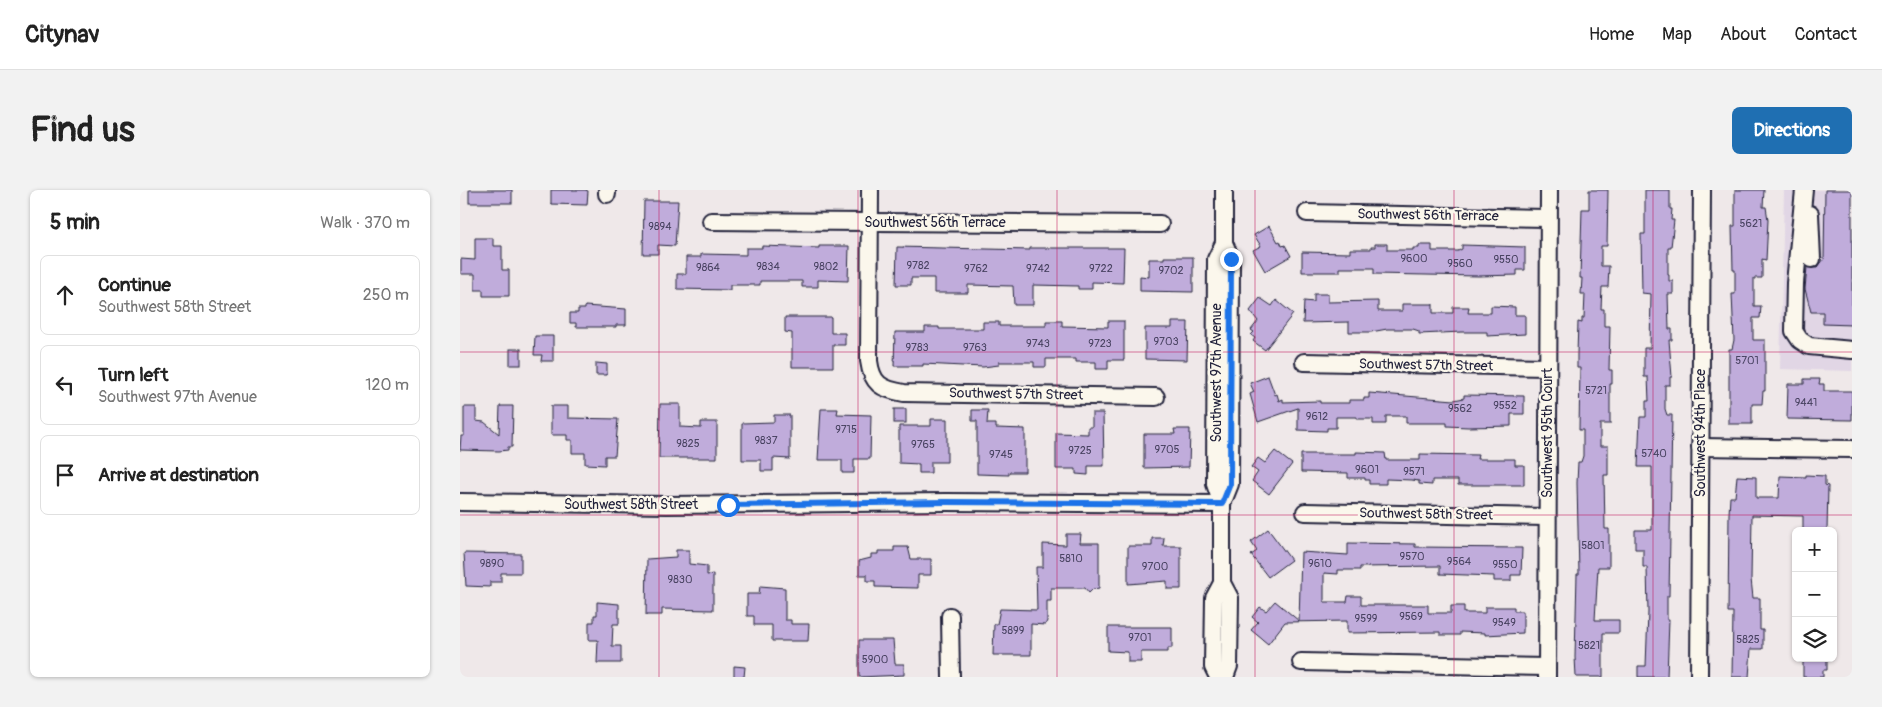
<!DOCTYPE html>
<html lang="en">
<head>
<meta charset="utf-8">
<style>
  body { margin:0; font-family:Pangolin,sans-serif; background:#f2f2f2; color:#222 }
  .controls { position:absolute; right:15px; bottom:15px; display:grid; overflow:hidden; border-radius:8px; box-shadow:0 1px 4px #0004 }
  .controls button { width:45px; height:45px; display:grid; place-items:center; padding:0; border:0; border-bottom:1px solid #e0e0e0; background:#fff; color:#222; font:25px sans-serif }
  .stop { position:absolute; width:15px; height:15px; margin:-11px; border:4px solid #1a73e8; border-radius:50%; background:#fff }
  .stop.end { background:#1a73e8; border-color:#fff; box-shadow:0 1px 5px #0008 }
  .list { margin:0; padding:0; list-style:none }
  h2 { display:flex; justify-content:space-between; align-items:center; height:65px; margin:0; padding:0 20px; font-size:21px }
  h2 small { font-size:16px; font-weight:400; color:#767676 }
  .list li { display:grid; grid-template-columns:32px 1fr auto; gap:15px; align-items:center; box-sizing:border-box; height:80px; margin:0 10px 10px; padding:0 10px; border:1px solid #e0e0e0; border-radius:8px }
  .list b { display:block; font-size:19px; white-space:nowrap }
  .list p { margin:0; font-size:16px; white-space:nowrap; color:#767676 }
  .list em { font-size:16px; font-style:normal; color:#767676 }
  .icon { flex:none; width:28px; height:28px; fill:none; stroke:currentColor; stroke-width:2; stroke-linecap:round; stroke-linejoin:round }
  .map { position:relative; flex:none; width:1392px; height:487px; overflow:hidden; border-radius:8px }
  header { display:flex; align-items:center; gap:30px; box-sizing:border-box; height:70px; padding:0 25px; background:#fff; border-bottom:1px solid #e0e0e0 }
  header strong { font-size:24px }
  nav { display:flex; gap:28px; margin-inline-start:auto; font-size:18px }
  .intro { display:flex; align-items:center; justify-content:space-between; box-sizing:border-box; height:120px; padding:0 30px }
  h1 { margin:0; font-size:35px }
  .button { padding:12px 22px; border-radius:8px; background:#1f6fb2; color:#fff; font-size:18px; font-weight:700 }
  main { display:flex; gap:30px; padding:0 30px }
  aside { flex:1; background:#fff; border-radius:8px; box-shadow:0 1px 4px #0004 }
  .map>svg:first-child { display:block }
  .built { fill:#e1d6e5 }
  .building { fill:#c0acdb; stroke:#22223b }
  .lines { fill:none; stroke-linecap:round; stroke-linejoin:round }
  .minor-casing { stroke:#22223b; stroke-width:20 }
  .minor { stroke:#fbf7ec; stroke-width:16 }
  .route { stroke:#1a73e8; stroke-width:6 }
  .grid { fill:none; stroke:#c2185b; stroke-width:1; stroke-opacity:0.55 }
  .labels { text-anchor:middle; dominant-baseline:central; stroke-width:4.5; stroke-linejoin:round; paint-order:stroke }
  .number-label { font-size:11px; fill:#4a4463 }
  .street-label { font-size:14px; fill:#22223b; stroke:#fbf7ec }
</style>
</head>
<body>
<header>
<strong>Citynav</strong>
<nav><a>Home</a><a>Map</a><a>About</a><a>Contact</a></nav>
</header>
<div class="intro"><h1>Find us</h1><a class="button">Directions</a></div>
<main>
<aside>
<h2>5 min<small>Walk · 370 m</small></h2>
<ul class="list">
<li><svg class="icon" aria-label="ahead" viewBox="0 0 24 24"><path d="M12 20V5M6 11l6-6 6 6"/></svg><div><b>Continue</b><p>Southwest 58th Street</p></div><em>250 m</em></li>
<li><svg class="icon" aria-label="left" viewBox="0 0 24 24"><path d="M17 20v-9H6M10 6l-5 5 5 5"/></svg><div><b>Turn left</b><p>Southwest 97th Avenue</p></div><em>120 m</em></li>
<li><svg class="icon" aria-label="arrive" viewBox="0 0 24 24"><path d="M6 21V4h12l-3 4 3 4H6"/></svg><div><b>Arrive at destination</b></div></li>
</ul>
</aside>
<div class="map">
<svg width="1392" height="487" viewBox="0 0 1392 487">
  <rect width="100%" height="100%" fill="#efe8e9"/>
  <filter id="ink" filterUnits="userSpaceOnUse"><feTurbulence type="fractalNoise" baseFrequency=".02" numOctaves="2"/><feDisplacementMap in="SourceGraphic" scale="10" xChannelSelector="R" yChannelSelector="G"/><feConvolveMatrix kernelMatrix="1 2 1 2 8 2 1 2 1" color-interpolation-filters="sRGB"/></filter>
  <g filter="url(#ink)">
    <path class="built" d="M 1324,0 L 1392,0 L 1392,181 L 1320,179 Z"/>
    <g class="building">
      <rect x="9" y="0" width="43" height="13"/>
      <path d="M 91,0 L 125,0 L 128,1 L 127,15 L 91,14 Z"/>
      <path d="M 1129,0 L 1148,0 L 1147,56 L 1141,56 L 1141,76 L 1149,76 L 1148,97 L 1142,97 L 1141,119 L 1144,119 L 1144,136 L 1150,136 L 1149,180 L 1152,180 L 1152,194 L 1150,194 L 1150,234 L 1140,234 L 1140,256 L 1148,256 L 1148,285 L 1144,285 L 1145,339 L 1149,339 L 1149,377 L 1138,377 L 1135,430 L 1159,430 L 1159,443 L 1143,443 L 1143,487 L 1116,487 L 1115,467 L 1117,384 L 1119,384 L 1117,293 L 1118,272 L 1121,272 L 1123,266 L 1123,240 L 1119,240 L 1120,178 L 1117,178 L 1117,164 L 1118,132 L 1122,133 L 1122,128 L 1124,128 L 1125,104 L 1121,104 L 1122,88 L 1120,88 L 1122,19 L 1129,19 Z"/>
      <path d="M 1185,0 L 1210,0 L 1210,19 L 1212,19 L 1211,30 L 1214,30 L 1211,57 L 1208,57 L 1208,85 L 1209,85 L 1209,91 L 1213,91 L 1213,104 L 1208,104 L 1209,139 L 1212,139 L 1212,150 L 1209,150 L 1212,187 L 1210,187 L 1210,195 L 1205,195 L 1205,219 L 1207,225 L 1212,225 L 1209,406 L 1207,406 L 1207,430 L 1209,430 L 1207,487 L 1178,487 L 1178,476 L 1186,476 L 1188,422 L 1187,377 L 1183,377 L 1183,359 L 1175,359 L 1175,340 L 1192,340 L 1192,277 L 1178,277 L 1180,227 L 1186,227 L 1186,211 L 1189,211 L 1188,187 L 1184,187 L 1184,158 L 1190,158 L 1191,104 L 1182,103 L 1181,44 L 1185,44 Z"/>
      <path d="M 1275,0 L 1304,0 L 1303,17 L 1306,17 L 1308,30 L 1306,70 L 1302,69 L 1302,88 L 1294,88 L 1294,116 L 1301,116 L 1300,128 L 1293,128 L 1293,150 L 1305,150 L 1305,201 L 1303,201 L 1302,214 L 1292,214 L 1292,234 L 1269,234 L 1269,159 L 1272,159 L 1274,150 L 1272,104 L 1275,104 L 1275,80 L 1273,80 L 1272,36 L 1275,36 Z"/>
      <path d="M 1365,0 L 1392,0 L 1392,135 L 1363,134 L 1363,122 L 1351,122 L 1345,99 L 1347,77 L 1357,78 L 1364,69 Z"/>
      <path d="M 184,11 L 218,11 L 215,56 L 198,55 L 198,64 L 183,64 Z"/>
      <path d="M 809,36 L 818,52 L 820,51 L 822,56 L 825,55 L 831,66 L 805,81 L 793,60 L 801,56 L 794,45 Z"/>
      <path d="M 15,48 L 33,48 L 33,56 L 42,56 L 42,80 L 49,80 L 49,106 L 23,106 L 23,100 L 15,100 L 15,84 L 1,84 L 1,69 L 15,70 Z"/>
      <path d="M 915,54 L 927,54 L 927,60 L 953,60 L 953,58 L 959,58 L 959,55 L 972,55 L 972,61 L 998,61 L 1002,59 L 1002,55 L 1065,57 L 1065,80 L 1057,80 L 1057,85 L 1019,86 L 914,84 L 914,78 L 880,78 L 880,82 L 842,82 L 842,62 L 890,63 L 890,59 L 911,59 L 911,57 L 915,57 Z"/>
      <path d="M 302,56 L 359,58 L 359,56 L 389,56 L 388,91 L 358,90 L 358,97 L 342,97 L 342,91 L 300,91 L 300,95 L 270,95 L 270,100 L 217,99 L 217,84 L 226,84 L 226,67 L 241,67 L 241,64 L 286,65 L 286,58 L 302,58 Z"/>
      <path d="M 437,57 L 570,60 L 570,58 L 664,58 L 663,93 L 632,92 L 632,99 L 618,99 L 618,96 L 573,95 L 573,115 L 554,115 L 553,96 L 508,95 L 508,103 L 474,103 L 474,88 L 451,88 L 451,95 L 436,95 Z"/>
      <path d="M 704,67 L 733,67 L 733,102 L 680,101 L 680,86 L 689,87 L 689,69 L 704,69 Z"/>
      <path d="M 854,104 L 868,104 L 868,112 L 918,111 L 918,121 L 942,121 L 942,114 L 973,114 L 973,123 L 993,123 L 993,117 L 1009,117 L 1008,123 L 1031,123 L 1031,116 L 1055,117 L 1055,125 L 1065,125 L 1065,144 L 1027,146 L 1027,142 L 1002,142 L 959,144 L 959,141 L 953,139 L 927,139 L 911,142 L 889,142 L 889,132 L 843,133 L 844,111 L 854,112 Z"/>
      <path d="M 800,108 L 812,116 L 816,110 L 833,124 L 805,160 L 793,151 L 795,148 L 791,145 L 794,142 L 791,140 L 798,131 L 790,121 Z"/>
      <path d="M 125,116 L 166,119 L 166,135 L 156,135 L 156,137 L 116,137 L 116,133 L 110,133 L 110,123 L 118,123 L 118,119 L 125,119 Z"/>
      <path d="M 325,127 L 371,127 L 371,143 L 385,143 L 385,155 L 373,155 L 373,177 L 332,177 L 332,143 L 325,142 Z"/>
      <path d="M 586,131 L 602,131 L 602,136 L 648,137 L 648,131 L 664,131 L 664,170 L 648,170 L 648,179 L 636,179 L 636,172 L 616,172 L 616,169 L 586,169 L 586,177 L 574,177 L 574,172 L 539,172 L 539,175 L 523,177 L 463,174 L 463,176 L 434,176 L 435,142 L 465,142 L 465,137 L 479,137 L 479,139 L 523,139 L 523,132 L 539,132 L 539,136 L 586,136 Z"/>
      <path d="M 712,132 L 728,132 L 727,170 L 685,169 L 685,138 L 712,138 Z"/>
      <path d="M 75,146 L 93,146 L 93,171 L 81,171 L 82,165 L 74,165 Z"/>
      <rect x="50" y="159" width="11" height="16"/>
      <path d="M 136,173 L 147,174 L 147,185 L 136,185 Z"/>
      <path d="M 808,186 L 815,205 L 817,204 L 819,211 L 823,209 L 823,212 L 860,211 L 860,213 L 889,213 L 889,210 L 904,210 L 904,208 L 909,208 L 909,203 L 994,210 L 1004,208 L 1004,205 L 1064,206 L 1064,224 L 1051,224 L 1051,236 L 1008,237 L 987,236 L 987,233 L 946,233 L 946,226 L 926,226 L 926,234 L 913,234 L 913,229 L 897,229 L 897,227 L 876,227 L 876,238 L 867,238 L 867,241 L 838,240 L 838,218 L 798,232 L 790,204 L 794,202 L 790,193 Z"/>
      <path d="M 1344,189 L 1360,189 L 1359,194 L 1364,194 L 1364,201 L 1392,201 L 1392,230 L 1327,229 L 1328,194 L 1344,194 Z"/>
      <path d="M 200,214 L 220,214 L 220,237 L 241,238 L 241,232 L 257,232 L 257,268 L 199,268 Z"/>
      <path d="M 40,216 L 53,216 L 52,257 L 48,257 L 48,260 L 39,261 L 0,260 L 1,246 L 4,246 L 4,217 L 16,217 L 16,231 L 24,232 L 39,244 Z"/>
      <path d="M 91,216 L 108,216 L 108,228 L 158,229 L 155,266 L 145,266 L 145,275 L 125,274 L 125,263 L 112,263 L 112,250 L 107,250 L 107,245 L 91,245 Z"/>
      <path d="M 361,219 L 378,219 L 377,224 L 411,225 L 410,269 L 394,269 L 394,283 L 382,283 L 382,270 L 358,270 Z"/>
      <rect x="434" y="219" width="12" height="14"/>
      <path d="M 512,220 L 528,220 L 527,234 L 536,234 L 536,238 L 565,239 L 565,282 L 549,282 L 549,285 L 517,284 L 517,231 L 512,231 Z"/>
      <path d="M 632,223 L 643,223 L 644,276 L 628,276 L 628,285 L 616,284 L 616,279 L 596,279 L 596,243 L 628,244 L 628,237 L 632,237 Z"/>
      <path d="M 314,225 L 330,225 L 330,269 L 313,268 L 313,281 L 301,281 L 301,270 L 282,270 L 282,233 L 314,232 Z"/>
      <path d="M 471,229 L 487,229 L 487,272 L 471,272 L 471,283 L 459,283 L 459,274 L 439,273 L 439,236 L 471,236 Z"/>
      <path d="M 714,239 L 730,239 L 729,277 L 684,278 L 684,244 L 715,244 Z"/>
      <path d="M 815,261 L 832,274 L 809,304 L 792,291 L 798,282 L 791,277 L 798,268 L 805,273 Z"/>
      <path d="M 896,262 L 925,263 L 926,270 L 960,270 L 960,264 L 1018,265 L 1017,269 L 1055,269 L 1055,275 L 1064,275 L 1064,295 L 998,295 L 998,290 L 972,290 L 972,295 L 959,294 L 959,291 L 952,290 L 926,289 L 926,294 L 909,294 L 909,290 L 905,290 L 905,288 L 888,288 L 888,283 L 841,282 L 841,264 L 896,264 Z"/>
      <path d="M 1346,285 L 1365,286 L 1365,295 L 1368,296 L 1367,341 L 1343,341 L 1343,326 L 1292,325 L 1291,389 L 1293,408 L 1300,408 L 1300,440 L 1303,440 L 1303,459 L 1291,459 L 1289,487 L 1272,487 L 1273,422 L 1268,422 L 1269,324 L 1270,307 L 1275,307 L 1277,286 L 1296,287 L 1296,308 L 1319,308 L 1320,286 L 1346,287 Z"/>
      <path d="M 808,339 L 831,370 L 808,387 L 791,365 L 797,361 L 791,352 Z"/>
      <path d="M 606,344 L 621,344 L 620,353 L 639,353 L 639,398 L 633,399 L 629,403 L 625,398 L 591,398 L 591,411 L 587,411 L 587,431 L 585,435 L 571,434 L 571,465 L 533,465 L 534,434 L 537,434 L 540,419 L 577,420 L 576,377 L 583,377 L 583,354 L 606,355 Z"/>
      <path d="M 692,348 L 704,348 L 703,356 L 721,356 L 721,399 L 707,399 L 707,391 L 668,394 L 668,356 L 692,356 Z"/>
      <path d="M 888,353 L 955,354 L 955,357 L 1062,358 L 1061,385 L 1051,385 L 1051,391 L 1034,391 L 1034,386 L 980,384 L 980,376 L 900,377 L 900,380 L 878,380 L 878,384 L 864,383 L 864,412 L 887,412 L 888,406 L 901,406 L 901,415 L 968,415 L 968,423 L 991,423 L 991,416 L 1004,416 L 1004,423 L 1025,423 L 1025,417 L 1054,417 L 1054,421 L 1063,421 L 1063,443 L 1025,445 L 1025,443 L 1000,442 L 1000,445 L 980,445 L 980,442 L 887,443 L 887,431 L 825,432 L 808,454 L 791,440 L 798,432 L 792,427 L 800,417 L 806,421 L 815,411 L 839,431 L 841,362 L 888,365 Z"/>
      <path d="M 434,357 L 448,357 L 451,369 L 471,369 L 471,385 L 458,385 L 458,398 L 415,397 L 415,391 L 407,391 L 407,385 L 399,385 L 399,371 L 411,368 L 411,364 L 418,364 L 418,361 L 434,361 Z"/>
      <path d="M 216,360 L 229,360 L 229,374 L 247,376 L 247,385 L 253,384 L 253,420 L 202,419 L 202,425 L 186,425 L 187,369 L 216,367 Z"/>
      <path d="M 4,363 L 61,364 L 61,383 L 41,383 L 41,392 L 30,392 L 30,397 L 6,396 Z"/>
      <path d="M 300,396 L 325,398 L 325,430 L 331,430 L 331,434 L 349,434 L 348,451 L 312,451 L 312,435 L 294,435 L 294,426 L 287,426 L 287,404 L 299,404 Z"/>
      <path d="M 137,412 L 159,414 L 159,434 L 153,434 L 152,456 L 161,456 L 161,473 L 137,473 L 138,450 L 129,450 L 129,432 L 134,432 L 134,425 L 137,425 Z"/>
      <path d="M 648,437 L 712,437 L 712,458 L 708,458 L 708,462 L 681,462 L 681,472 L 668,472 L 668,462 L 648,461 Z"/>
      <path d="M 399,450 L 433,450 L 435,474 L 444,474 L 444,485 L 399,487 Z"/>
      <path d="M 1343,469 L 1367,469 L 1367,480 L 1363,480 L 1363,487 L 1343,487 Z"/>
      <path d="M 274,476 L 285,477 L 284,487 L 274,487 Z"/>
    </g>
    <g class="lines">
      <g class="minor-casing">
        <g id="minor">
          <path d="M 410,0 L 409,171 C 412,194 421,199 444,203 L 696,207"/>
          <path d="M 1344,0 L 1335,93 L 1334,141 L 1340,150 L 1349,156 L 1392,160"/>
          <path d="M 147,4 L 147,0"/>
          <path d="M 847,23 L 1088,28"/>
          <path d="M 1350,24 L 1352,69"/>
          <path d="M 251,31 L 700,34"/>
          <path d="M 844,172 L 1088,177"/>
          <path d="M 1240,257 L 1392,259"/>
          <path d="M 0,312 L 207,315 L 486,312 L 762,314"/>
          <path d="M 762,314 L 755,294 L 756,69 L 764,53 L 764,0"/>
          <path d="M 845,322 L 1087,327"/>
          <path d="M 762,393 L 770,408 L 769,476 L 765,487"/>
          <path d="M 490,426 L 491,487"/>
          <path d="M 841,472 L 1087,477"/>
          <path d="M 758,487 L 753,477 L 754,408 L 762,393 L 762,314 L 770,294 L 771,69 L 764,53"/>
          <path d="M 1087,487 L 1089,0"/>
          <path d="M 1239,487 L 1242,0"/>
        </g>
      </g>
      <use href="#minor" class="minor"/>
    </g>
  </g>
  <g class="lines" filter="url(#ink)">
    <path class="route" d="M 268,315 L 486,312 L 762,314 L 770,294 L 771,69"/>
  </g>
  <path class="grid" d="M 199,0 L 199,487M 398,0 L 398,487M 597,0 L 597,487M 795,0 L 795,487M 994,0 L 994,487M 1193,0 L 1193,487M 0,162 L 1392,162M 0,325 L 1392,325"/>
  <g class="labels">
    <g class="number-label">
      <text x="1291" y="33">5621</text>
      <text x="200" y="36">9894</text>
      <text x="954" y="68">9600</text>
      <text x="1046" y="69">9550</text>
      <text x="1000" y="73">9560</text>
      <text x="458" y="75">9782</text>
      <text x="308" y="76">9834</text>
      <text x="366" y="76">9802</text>
      <text x="248" y="77">9864</text>
      <text x="516" y="78">9762</text>
      <text x="578" y="78">9742</text>
      <text x="641" y="78">9722</text>
      <text x="711" y="80">9702</text>
      <text x="706" y="151">9703</text>
      <text x="578" y="153">9743</text>
      <text x="640" y="153">9723</text>
      <text x="457" y="157">9783</text>
      <text x="515" y="157">9763</text>
      <text x="1287" y="170">5701</text>
      <text x="1136" y="200">5721</text>
      <text x="1346" y="212">9441</text>
      <text x="1045" y="215">9552</text>
      <text x="1000" y="218">9562</text>
      <text x="857" y="226">9612</text>
      <text x="386" y="239">9715</text>
      <text x="306" y="250">9837</text>
      <text x="228" y="253">9825</text>
      <text x="463" y="254">9765</text>
      <text x="707" y="259">9705</text>
      <text x="620" y="260">9725</text>
      <text x="1194" y="263">5740</text>
      <text x="541" y="264">9745</text>
      <text x="907" y="279">9601</text>
      <text x="954" y="281">9571</text>
      <text x="1133" y="355">5801</text>
      <text x="952" y="366">9570</text>
      <text x="611" y="368">5810</text>
      <text x="999" y="371">9564</text>
      <text x="32" y="373">9890</text>
      <text x="860" y="373">9610</text>
      <text x="1045" y="374">9550</text>
      <text x="695" y="376">9700</text>
      <text x="220" y="389">9830</text>
      <text x="951" y="426">9569</text>
      <text x="906" y="428">9599</text>
      <text x="1044" y="432">9549</text>
      <text x="553" y="440">5899</text>
      <text x="680" y="447">9701</text>
      <text x="1288" y="449">5825</text>
      <text x="1129" y="455">5821</text>
      <text x="415" y="469">5900</text>
    </g>
    <g class="street-label">
      <text transform="translate(968 25) rotate(1)">Southwest 56th Terrace</text>
      <text x="475" y="32">Southwest 56th Terrace</text>
      <text transform="translate(966 175) rotate(1)">Southwest 57th Street</text>
      <text transform="translate(756 183) rotate(-90)">Southwest 97th Avenue</text>
      <text transform="translate(556 204) rotate(1)">Southwest 57th Street</text>
      <text transform="translate(1087 243) rotate(-90)">Southwest 95th Court</text>
      <text transform="translate(1240 243) rotate(-90)">Southwest 94th Place</text>
      <text x="171" y="314">Southwest 58th Street</text>
      <text transform="translate(966 324) rotate(1)">Southwest 58th Street</text>
    </g>
  </g>
</svg>
<div class="controls">
<button>+</button>
<button>−</button>
<button><svg class="icon" aria-label="layers" viewBox="0 0 24 24"><path d="M12 4l9 5-9 5-9-5zM3 14l9 5 9-5"/></svg></button>
</div>
<div class="stop" style="left:268px;top:315px"></div>
<div class="stop end" style="left:771px;top:69px"></div>
</div>
</main>
</body>
</html>
